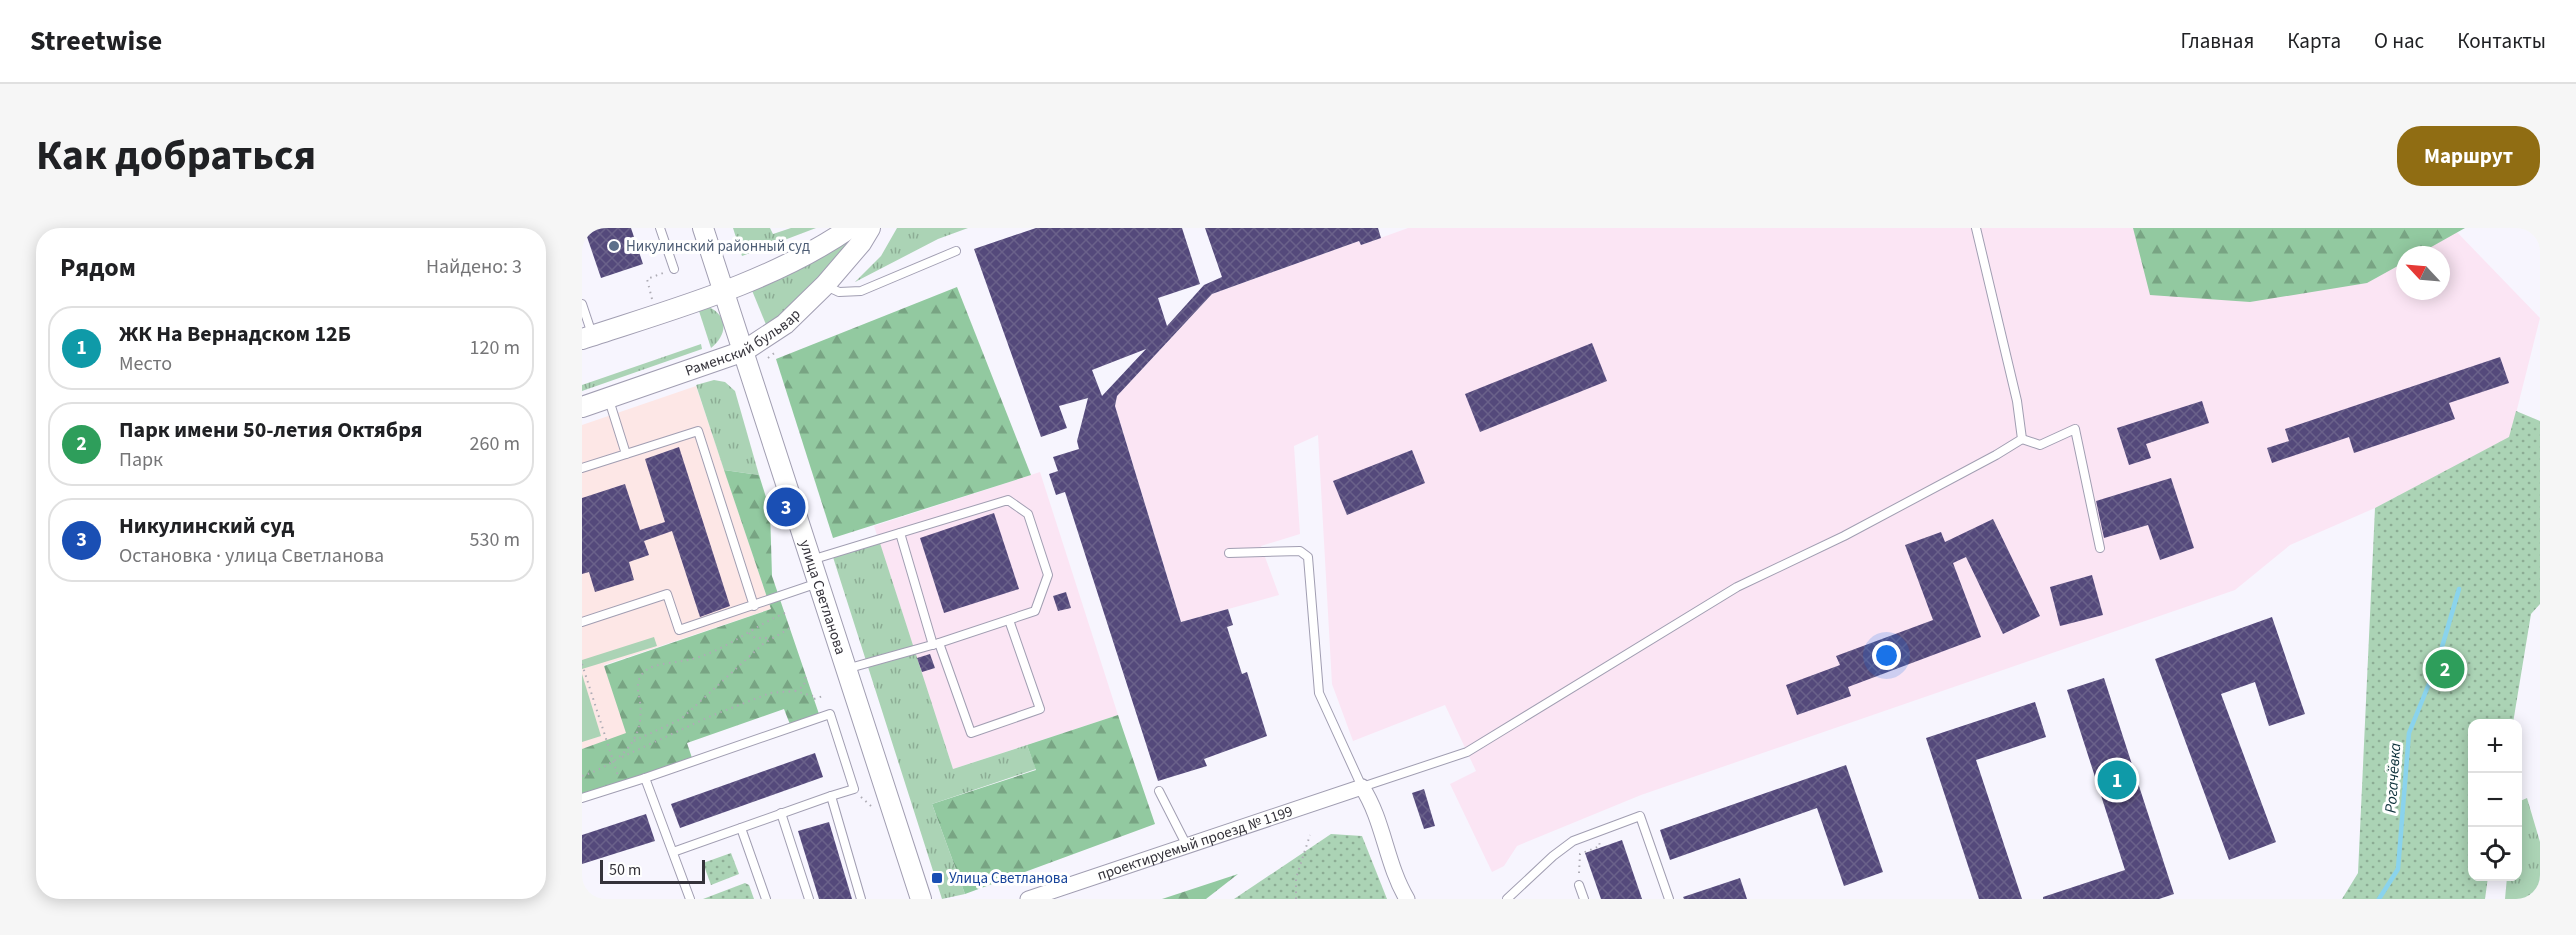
<!DOCTYPE html>
<html lang="ru">
<head>
<meta charset="utf-8">
<style>
  body { margin:0; font-family:"Source Sans 3",sans-serif; background:#f6f6f6; color:#202124 }
  .controls { position:absolute; right:18px; bottom:18px; display:grid; overflow:hidden; border-radius:12px; box-shadow:0 3px 15px #0003 }
  .controls button { width:54px; height:54px; display:grid; place-items:center; padding:0; border:0; border-bottom:2px solid #e0e0e0; background:#fff; color:#202124; font:30px sans-serif }
  .compass { position:absolute; left:1814px; top:18px; width:54px; height:54px; border-radius:50%; background:#fff; box-shadow:0 3px 15px #0003; rotate:296deg }
  .scale { position:absolute; left:18px; bottom:15px; width:105px; box-sizing:border-box; padding-left:6px; border:3px solid #34323a; border-top:0; font-size:16px; line-height:21px; white-space:nowrap; color:#34323a; -webkit-text-stroke:4px #fff; paint-order:stroke }
  .you { position:absolute; left:1305px; top:428px; width:21px; height:21px; margin:-15px; border:4px solid #fff; border-radius:50%; background:#1a73e8; box-shadow:0 0 0 9px #1a73e833 }
  .badge { display:grid; place-items:center; width:39px; height:39px; border-radius:50%; background:#906d13; color:#fff; font-size:20px; font-weight:700 }
  .pin { position:absolute; translate:-50% -50%; border:3px solid #fff; box-shadow:0 2px 6px #0006 }
  .list { margin:0; padding:0; list-style:none }
  h2 { display:flex; justify-content:space-between; align-items:center; height:78px; margin:0; padding:0 24px; font-size:26px }
  h2 small { font-size:20px; font-weight:400; color:#757577 }
  .list li { display:grid; grid-template-columns:39px 1fr auto; gap:18px; align-items:center; box-sizing:border-box; height:84px; margin:0 12px 12px; padding:0 12px; border:2px solid #e0e0e0; border-radius:24px }
  .list b { display:block; font-size:22px; white-space:nowrap }
  .list p { margin:0; font-size:20px; white-space:nowrap; color:#757577 }
  .list em { font-size:20px; font-style:normal; color:#757577 }
  .icon { flex:none; width:33px; height:33px; fill:none; stroke:currentColor; stroke-width:2; stroke-linecap:round; stroke-linejoin:round }
  .map { position:relative; flex:none; width:1958px; height:671px; overflow:hidden; border-radius:24px }
  header { display:flex; align-items:center; gap:36px; box-sizing:border-box; height:84px; padding:0 30px; background:#fff; border-bottom:2px solid #e0e0e0 }
  header strong { font-size:28px }
  nav { display:flex; gap:33px; margin-inline-start:auto; font-size:21px }
  .intro { display:flex; align-items:center; justify-content:space-between; box-sizing:border-box; height:144px; padding:0 36px }
  h1 { margin:0; font-size:42px }
  .button { padding:15px 27px; border-radius:24px; background:#906d13; color:#fff; font-size:21px; font-weight:700 }
  main { display:flex; gap:36px; padding:0 36px }
  aside { flex:1; background:#fff; border-radius:24px; box-shadow:0 3px 15px #0003 }
  .map>svg:first-child { display:block }
  .industrial { fill:#fbe5f4; fill-rule:evenodd }
  .education { fill:#fde7e6 }
  .grass { fill:url(#grass-tufts) }
  .forest { fill:url(#forest-firs) }
  .park { fill:url(#park-dots) }
  .pitch { fill:#abd3b5 }
  .lines { fill:none; stroke-linecap:round; stroke-linejoin:round }
  .stream { stroke:#8ad3ed; stroke-width:4.5 }
  .building { fill:url(#building-cross-hatch); fill-rule:evenodd }
  .service-casing { stroke:#a19eb2; stroke-width:10 }
  .minor-casing { stroke:#a19eb2; stroke-width:17 }
  .tertiary-casing { stroke:#a19eb2; stroke-width:22 }
  .path { stroke:#aeacb5; stroke-width:2; stroke-dasharray:1.5 4.5; stroke-linecap:butt }
  .service { stroke:#fff; stroke-width:8 }
  .minor { stroke:#fff; stroke-width:15 }
  .tertiary { stroke:#fff; stroke-width:20 }
  .service-dot { fill:#5c6f8a; stroke:#fff; stroke-width:2 }
  .transit-dot { fill:#1a4fb4; stroke:#fff; stroke-width:2 }
  .labels { text-anchor:middle; dominant-baseline:central; stroke-width:6; stroke-linejoin:round; paint-order:stroke }
  .service-label { font-size:15px; fill:#4e5e75; stroke:#fff; text-anchor:start }
  .street-label { font-size:15px; fill:#34323a; stroke:#fff }
  .transit-label { font-size:15px; fill:#164399; stroke:#fff; text-anchor:start }
  .water-label { font-size:16px; font-style:italic; fill:#0e323c; stroke:#fff }
</style>
</head>
<body>
<header>
<strong>Streetwise</strong>
<nav><a>Главная</a><a>Карта</a><a>О нас</a><a>Контакты</a></nav>
</header>
<div class="intro"><h1>Как добраться</h1><a class="button">Маршрут</a></div>
<main>
<aside>
<h2>Рядом<small>Найдено: 3</small></h2>
<ul class="list">
<li><span class="badge" style="background:#0f9aa8">1</span><div><b>ЖК На Вернадском 12Б</b><p>Место</p></div><em>120 m</em></li>
<li><span class="badge" style="background:#2e9e5b">2</span><div><b>Парк имени 50-летия Октября</b><p>Парк</p></div><em>260 m</em></li>
<li><span class="badge" style="background:#1a4fb4">3</span><div><b>Никулинский суд</b><p>Остановка · улица Светланова</p></div><em>530 m</em></li>
</ul>
</aside>
<div class="map">
<svg width="1958" height="671" viewBox="0 0 1958 671">
  <defs>
    <pattern id="grass-tufts" width="24" height="20" patternUnits="userSpaceOnUse" patternTransform="scale(1.5)"><rect width="24" height="20" fill="#abd3b5"/><path d="M3 7l-1-3M5 7V3M7 7l1-3M15 17l-1-3M17 17v-4M19 17l1-3" fill="none" stroke="#8cac94"/></pattern>
    <pattern id="forest-firs" width="22" height="20" patternUnits="userSpaceOnUse" patternTransform="scale(1.5)"><rect width="22" height="20" fill="#92c9a0"/><path d="M5 1l3.5 6h-7zM16 11l3.5 6h-7z" fill="#78a483"/></pattern>
    <pattern id="park-dots" width="8" height="8" patternUnits="userSpaceOnUse" patternTransform="scale(1.5)"><rect width="8" height="8" fill="#abd3b5"/><path d="M2 2h.1M6 6h.1" fill="none" stroke="#8cac94" stroke-width="1.8" stroke-linecap="round"/></pattern>
    <pattern id="building-cross-hatch" width="8" height="8" patternUnits="userSpaceOnUse" patternTransform="scale(1.5)"><rect width="8" height="8" fill="#54497b"/><path d="M0 0l8 8M0 8l8-8" fill="none" stroke="#6a618a"/></pattern>
  </defs>
  <rect width="100%" height="100%" fill="#f7f5fe"/>
  <g class="industrial">
    <path d="M 826,0 L 1871,0 L 1958,90 L 1928,209 L 1793,280 L 1708,317 L 1653,362 L 1059,567 L 935,618 L 922,638 L 910,644 L 868,556 L 894,543 L 863,477 L 771,513 L 750,456 L 736,207 L 712,218 L 718,306 L 679,318 L 697,367 L 599,394 L 533,178 L 535,168 L 630,66 L 777,13 L 779,17 ZM 1823,27 L 1859,27 L 1859,63 L 1823,63 Z"/>
    <path d="M 458,244 L 536,487 L 371,541 L 292,298 Z"/>
  </g>
  <path class="education" d="M 114,158 L 189,381 L 22,437 L 45,506 L 0,521 L 0,197 Z"/>
  <g class="grass">
    <path d="M 151,0 L 188,0 L 191,6 L 209,0 L 234,0 L 160,28 Z"/>
    <path d="M 281,0 L 238,51 L 185,99 L 169,60 Z"/>
    <path d="M 315,0 L 386,0 L 356,11 L 273,54 L 299,28 Z"/>
    <path d="M 127,79 C 147,89 145,107 129,120 L 116,80 Z"/>
    <path d="M 119,116 L 120,121 L 0,163 L 0,157 Z"/>
    <path d="M 132,152 L 143,154 L 153,163 L 177,247 L 142,242 L 114,157 Z"/>
    <path d="M 297,312 L 371,541 L 445,517 L 454,541 L 350,576 L 383,666 L 360,671 L 250,326 Z"/>
    <path d="M 1945,570 L 1958,614 L 1958,671 L 1923,671 L 1925,649 L 1936,648 L 1936,574 Z"/>
  </g>
  <g class="forest">
    <path d="M 1551,0 L 1883,0 L 1835,27 L 1823,27 L 1823,34 L 1785,55 L 1668,74 L 1568,67 Z"/>
    <path d="M 375,59 L 449,247 L 251,310 L 194,131 Z"/>
    <path d="M 142,242 L 177,247 L 188,282 L 190,348 L 238,489 L 209,499 L 202,481 L 105,515 L 111,533 L 0,570 L 0,521 L 44,505 L 22,438 L 189,381 Z"/>
    <path d="M 536,487 L 573,596 L 383,666 L 350,576 L 454,542 L 445,517 Z"/>
    <path d="M 656,646 L 624,671 L 580,671 Z"/>
  </g>
  <g class="park">
    <path d="M 1934,183 L 1958,193 L 1958,376 L 1949,386 L 1931,495 L 1890,496 L 1890,648 L 1906,649 L 1903,671 L 1760,671 L 1776,645 L 1793,280 L 1927,209 Z"/>
    <path d="M 749,606 L 780,608 L 805,671 L 652,671 Z"/>
    <path d="M 149,625 L 157,646 L 129,657 L 121,635 Z"/>
    <path d="M 163,655 L 167,657 L 172,671 L 121,671 Z"/>
  </g>
  <g class="pitch">
    <path d="M 72,409 L 75,418 L 0,441 L 0,432 Z"/>
    <path d="M 0,446 L 19,508 L 0,514 Z"/>
  </g>
  <g class="lines">
    <path class="stream" d="M 1797,671 L 1816,641 L 1827,505 L 1855,436 L 1877,361"/>
  </g>
  <g class="building">
    <path d="M 2,0 L 49,0 L 61,36 L 19,50 Z"/>
    <path d="M 454,0 L 600,0 L 618,56 L 576,70 L 585,98 L 622,57 L 640,49 L 623,0 L 796,0 L 799,10 L 779,17 L 777,13 L 630,66 L 535,168 L 533,178 L 599,394 L 646,381 L 651,397 L 645,399 L 660,446 L 665,444 L 685,508 L 622,531 L 625,538 L 576,553 L 483,264 L 474,267 L 467,246 L 476,243 L 471,229 L 497,221 L 495,213 L 506,170 L 477,178 L 485,200 L 459,209 L 392,21 ZM 564,121 L 520,168 L 510,142 Z"/>
    <path d="M 1010,115 L 1025,153 L 898,204 L 883,166 Z"/>
    <path d="M 1918,129 L 1927,155 L 1867,175 L 1873,191 L 1772,225 L 1767,209 L 1690,235 L 1685,220 L 1707,213 L 1703,201 Z"/>
    <path d="M 1620,173 L 1627,195 L 1564,216 L 1569,230 L 1547,237 L 1535,200 Z"/>
    <path d="M 97,219 L 148,378 L 118,389 L 90,303 L 62,313 L 67,327 L 47,334 L 52,352 L 13,364 L 7,344 L 0,346 L 0,270 L 43,256 L 58,302 L 83,294 L 63,231 Z"/>
    <path d="M 830,222 L 843,255 L 765,287 L 751,253 Z"/>
    <path d="M 1589,250 L 1612,320 L 1578,332 L 1566,297 L 1522,310 L 1514,273 Z"/>
    <path d="M 412,285 L 437,361 L 362,385 L 338,310 Z"/>
    <path d="M 1411,291 L 1458,388 L 1421,406 L 1384,329 L 1371,335 L 1399,409 L 1266,459 L 1269,468 L 1215,487 L 1204,457 L 1258,437 L 1254,428 L 1351,392 L 1323,317 L 1359,304 L 1363,314 Z"/>
    <path d="M 1510,347 L 1521,387 L 1478,398 L 1468,359 Z"/>
    <path d="M 484,364 L 489,380 L 476,383 L 471,368 Z"/>
    <path d="M 1690,389 L 1723,486 L 1687,498 L 1673,454 L 1639,466 L 1694,614 L 1647,632 L 1573,431 Z"/>
    <path d="M 348,426 L 353,440 L 340,444 L 335,430 Z"/>
    <path d="M 1522,450 L 1592,666 L 1577,671 L 1461,671 L 1461,669 L 1543,642 L 1485,462 Z"/>
    <path d="M 1453,474 L 1464,509 L 1394,532 L 1440,671 L 1397,671 L 1344,510 Z"/>
    <path d="M 233,525 L 241,549 L 98,600 L 89,576 Z"/>
    <path d="M 1264,537 L 1301,644 L 1262,658 L 1235,580 L 1088,632 L 1078,602 Z"/>
    <path d="M 842,561 L 853,598 L 842,601 L 830,565 Z"/>
    <path d="M 64,586 L 73,613 L 0,636 L 0,607 Z"/>
    <path d="M 247,594 L 270,671 L 237,671 L 216,603 Z"/>
    <path d="M 1040,612 L 1060,671 L 1019,671 L 1003,625 Z"/>
    <path d="M 1158,650 L 1165,671 L 1102,671 L 1101,669 Z"/>
  </g>
  <g class="lines">
    <g class="service-casing">
      <g id="service">
        <path d="M 78,0 L 92,41"/>
        <path d="M 244,58 L 257,64 L 279,63 L 374,23"/>
        <path d="M 0,76 L 10,106"/>
        <path d="M 1440,211 L 1458,217 L 1493,201 L 1518,320"/>
        <path d="M 44,226 L 116,203 L 172,378"/>
        <path d="M 0,240 L 44,226 L 27,172"/>
        <path d="M 318,305 L 351,417"/>
        <path d="M 647,325 L 718,323 L 726,329 L 737,465 L 780,559 L 885,524 L 1155,359 L 1262,308 L 1414,227 L 1440,211 L 1435,173 L 1394,0"/>
        <path d="M 229,332 L 426,272 L 446,286 L 466,347 L 453,383 L 357,415 L 264,441"/>
        <path d="M 0,394 L 85,366 L 97,402 L 236,355"/>
        <path d="M 357,415 L 389,505 L 458,481 L 427,392"/>
        <path d="M 63,550 L 248,486 L 272,561 L 249,568"/>
        <path d="M 577,563 L 605,618"/>
        <path d="M 0,570 L 63,550 L 108,671"/>
        <path d="M 199,585 L 227,671"/>
        <path d="M 159,600 L 184,671"/>
        <path d="M 91,624 L 249,568 L 279,671"/>
        <path d="M 997,657 L 1002,671"/>
        <path d="M 925,671 L 971,628 L 991,613 L 1058,588 L 1087,671"/>
      </g>
    </g>
    <g class="minor-casing">
      <g id="minor">
        <path id="s1" d="M 446,671 L 780,559 C 802,593 804,636 825,671"/>
      </g>
    </g>
    <g class="tertiary-casing">
      <g id="tertiary">
        <path id="s2" d="M 121,0 L 339,671"/>
        <path d="M 0,111 C 91,81 188,55 268,0"/>
        <path id="s3" d="M 0,179 L 162,123 L 203,96 L 243,57 L 279,15 L 288,0"/>
      </g>
    </g>
    <g class="path">
      <path d="M 70,71 L 65,51 L 81,45"/>
      <path d="M 186,130 L 195,123"/>
      <path d="M 167,405 L 173,410 L 189,410"/>
      <path d="M 0,436 L 36,548"/>
      <path d="M 213,463 L 222,458 L 224,446"/>
      <path d="M 232,471 L 241,468"/>
      <path d="M 52,513 L 99,491 L 181,416 L 208,400"/>
      <path d="M 40,529 L 129,488 L 188,465 L 213,463 L 231,468"/>
      <path d="M 0,548 C 36,536 63,515 58,474 C 56,463 53,453 62,444 C 71,434 100,435 114,430 C 147,420 172,398 203,385"/>
      <path d="M 279,569 L 290,579"/>
      <path d="M 997,645 L 998,626 L 1018,618 L 1017,614"/>
      <path d="M 714,671 L 714,650 L 728,607"/>
    </g>
    <use href="#service" class="service"/>
    <use href="#minor" class="minor"/>
    <use href="#tertiary" class="tertiary"/>
  </g>
  <circle class="service-dot" cx="32" cy="18" r="6"/>
  <rect class="transit-dot" x="349" y="644" width="12" height="12" rx="3"/>
  <g class="labels">
    <g class="service-label">
      <text x="44" y="18">Никулинский районный суд</text>
    </g>
    <g class="street-label">
      <text stroke="none"><textPath href="#s3" startOffset="174">Раменский бульвар</textPath></text>
      <text stroke="none"><textPath href="#s2" startOffset="388">улица Светланова</textPath></text>
      <text stroke="none"><textPath href="#s1" startOffset="176">проектируемый проезд № 1199</textPath></text>
    </g>
    <g class="transit-label">
      <text x="367" y="650">Улица Светланова</text>
    </g>
    <g class="water-label">
      <text transform="translate(1811 550) rotate(-86)">Рогачёвка</text>
    </g>
  </g>
</svg>
<div class="controls">
<button>+</button>
<button>−</button>
<button><svg class="icon" aria-label="locate" viewBox="0 0 24 24"><circle cx="12" cy="12" r="6"/><path d="M12 2v4M12 18v4M2 12h4M18 12h4"/></svg></button>
</div>
<svg class="compass" viewBox="-18 -18 36 36"><path d="M0-13l5 13h-10z" fill="#e53935"/><path d="M0 13l5-13h-10z" fill="#757577"/></svg>
<div class="scale">50 m</div>
<div class="you"></div>
<div class="pin badge" style="left:1535px;top:552px;background:#0f9aa8">1</div>
<div class="pin badge" style="left:1863px;top:441px;background:#2e9e5b">2</div>
<div class="pin badge" style="left:204px;top:279px;background:#1a4fb4">3</div>
</div>
</main>
</body>
</html>
